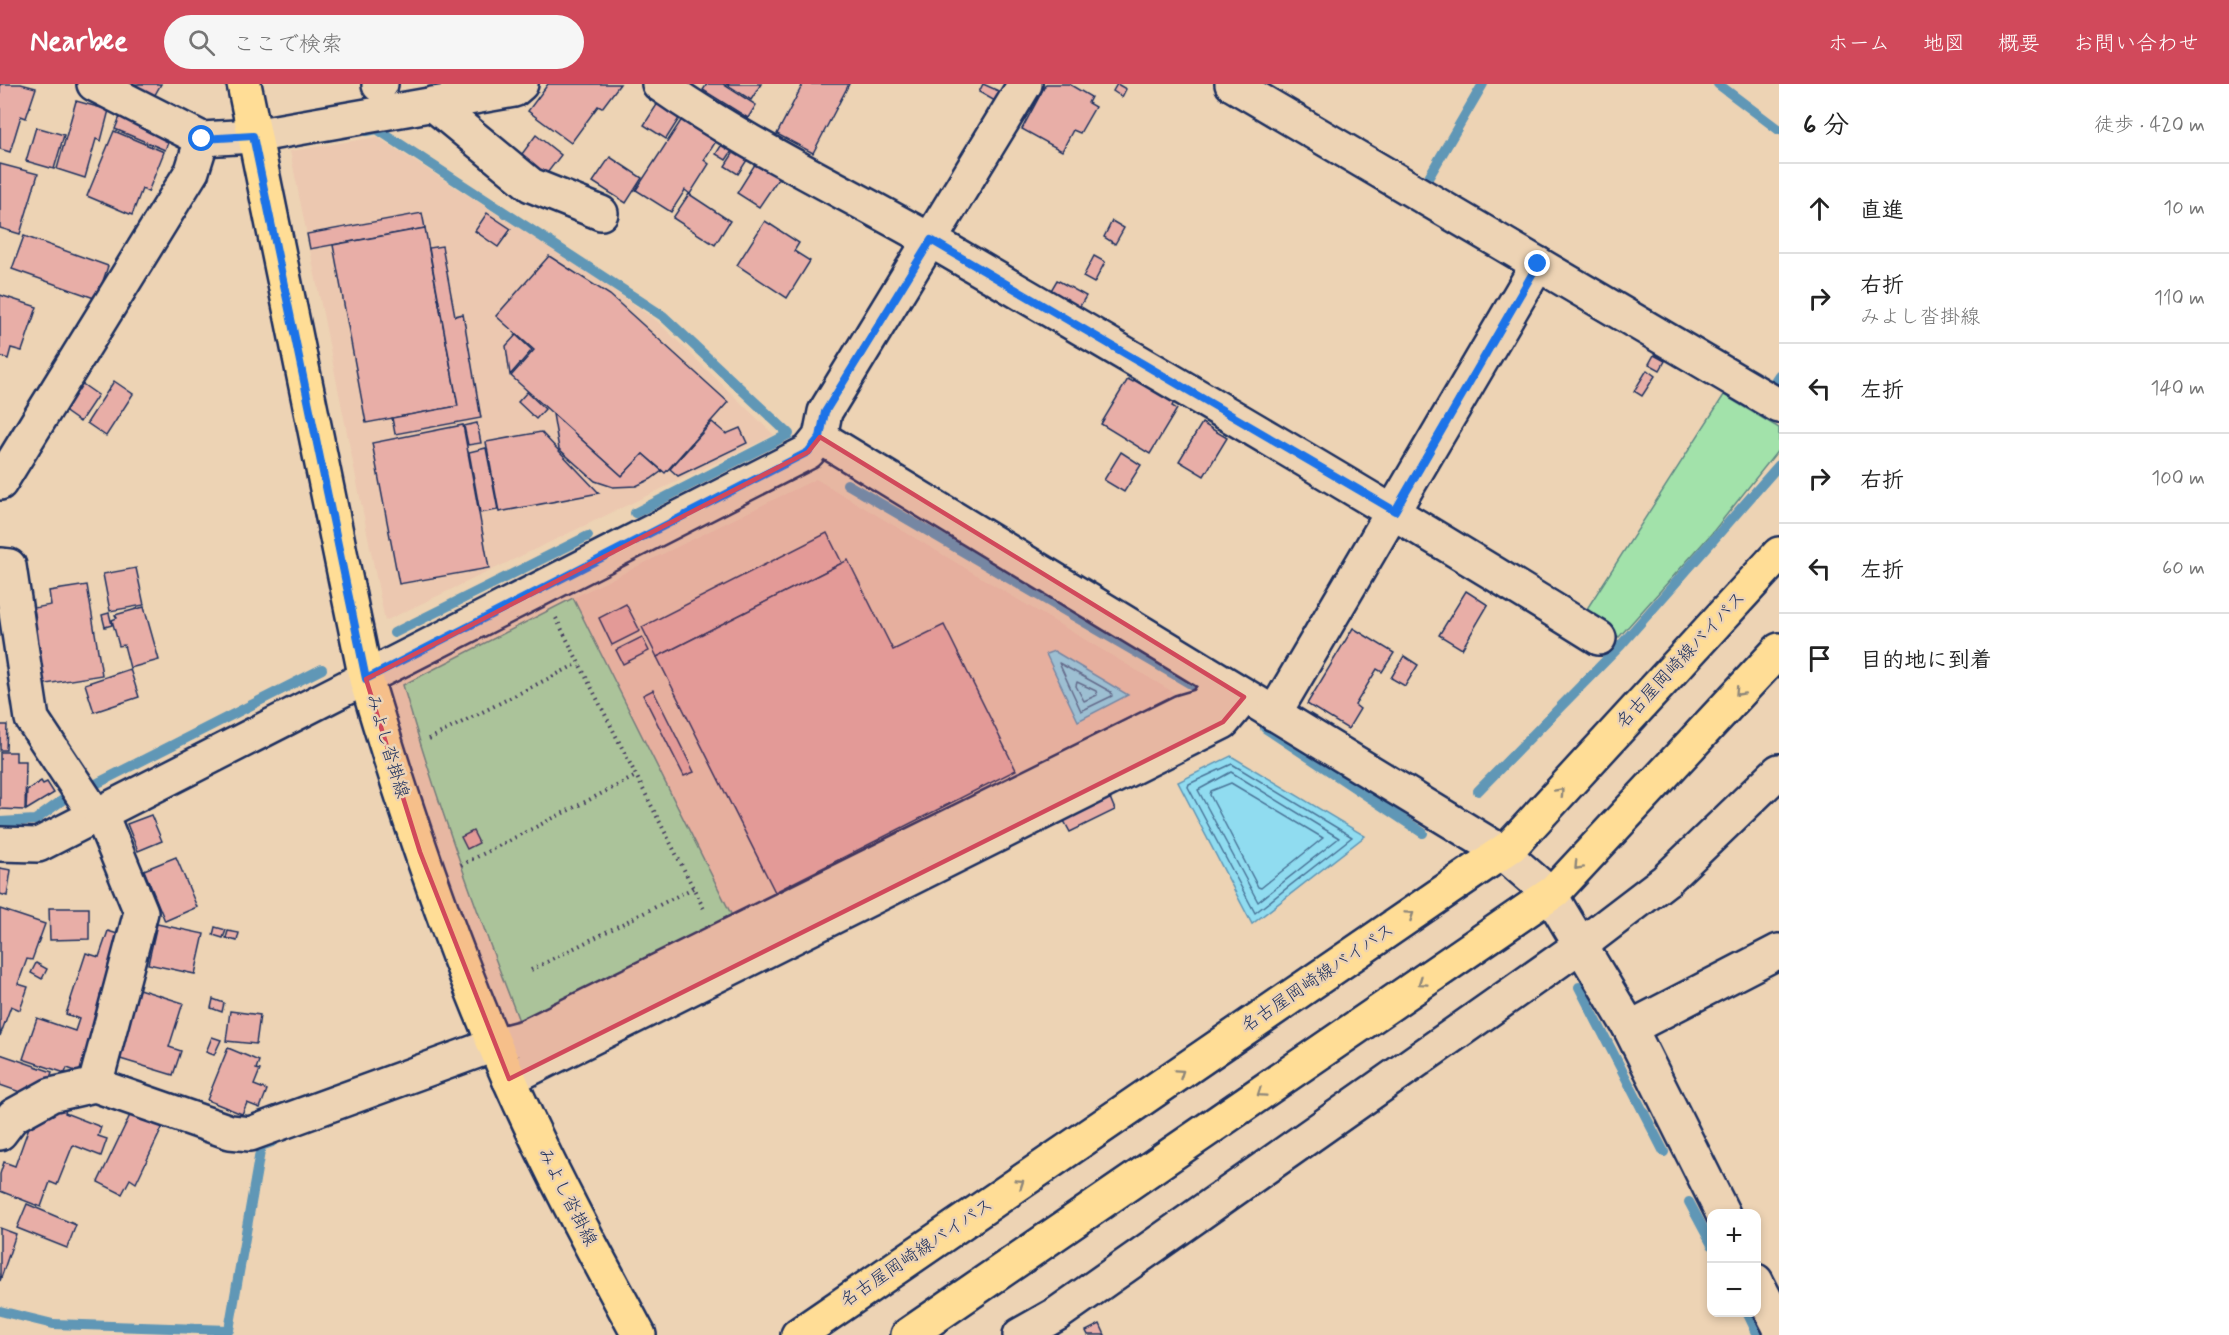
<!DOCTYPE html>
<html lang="ja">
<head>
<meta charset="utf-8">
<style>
  body { margin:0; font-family:Mynerve,"Klee One",sans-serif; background:#f6f6f6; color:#222 }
  .controls { position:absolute; right:18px; bottom:18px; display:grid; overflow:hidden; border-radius:12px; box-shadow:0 3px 9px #0003 }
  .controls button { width:54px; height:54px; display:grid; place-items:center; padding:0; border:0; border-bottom:2px solid #e0e0e0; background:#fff; color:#222; font:30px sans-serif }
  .stop { position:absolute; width:18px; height:18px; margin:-14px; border:4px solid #1a73e8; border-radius:50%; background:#fff }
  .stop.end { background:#1a73e8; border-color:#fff; box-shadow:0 2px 6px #0008 }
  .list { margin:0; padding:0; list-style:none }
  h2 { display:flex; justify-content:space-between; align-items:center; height:78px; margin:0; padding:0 24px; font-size:26px }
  h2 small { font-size:20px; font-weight:400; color:#767676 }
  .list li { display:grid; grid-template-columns:39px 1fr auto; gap:18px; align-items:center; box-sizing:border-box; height:90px; padding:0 24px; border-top:2px solid #e0e0e0 }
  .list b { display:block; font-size:22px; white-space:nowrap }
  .list p { margin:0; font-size:20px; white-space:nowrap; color:#767676 }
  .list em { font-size:20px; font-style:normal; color:#767676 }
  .icon { flex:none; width:33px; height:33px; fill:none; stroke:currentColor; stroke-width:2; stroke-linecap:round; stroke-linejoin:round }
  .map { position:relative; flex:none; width:1779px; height:1251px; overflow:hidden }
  header { display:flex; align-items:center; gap:36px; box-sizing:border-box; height:84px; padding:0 30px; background:#d1495b; color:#fff }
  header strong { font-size:28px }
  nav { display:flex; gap:33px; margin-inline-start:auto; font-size:21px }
  .search { width:420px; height:54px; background:#f6f6f6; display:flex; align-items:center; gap:15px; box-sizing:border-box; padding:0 21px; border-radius:33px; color:#767676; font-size:22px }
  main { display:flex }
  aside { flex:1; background:#fff }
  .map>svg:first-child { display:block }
  .built { fill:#ecc8b0 }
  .green { fill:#a2e2aa; stroke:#5e8884; stroke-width:1.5 }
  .water { fill:#90dcf0; stroke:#6197b6; stroke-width:1.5 }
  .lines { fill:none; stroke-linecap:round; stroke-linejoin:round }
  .shore { stroke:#4a7498; stroke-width:1.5 }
  .stream { stroke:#6197b6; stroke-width:10 }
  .building { fill:#e8aea7; stroke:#1b2f5e; stroke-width:1.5 }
  .minor-casing { stroke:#1b2f5e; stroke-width:38 }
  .major-casing { stroke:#1b2f5e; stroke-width:38 }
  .path { stroke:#1b2f5e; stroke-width:4; stroke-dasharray:1.5 4.5; stroke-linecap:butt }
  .minor { stroke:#edd3b4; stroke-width:33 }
  .major { stroke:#ffdd96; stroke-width:33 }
  .oneway { stroke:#8d867a }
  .route { stroke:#1a73e8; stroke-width:8 }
  .marked { fill:#d1495b; fill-opacity:0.2; stroke:#d1495b; stroke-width:4.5; stroke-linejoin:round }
  .labels { text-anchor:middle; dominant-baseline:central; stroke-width:5; stroke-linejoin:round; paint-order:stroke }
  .street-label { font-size:18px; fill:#1b2f5e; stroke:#edd3b4 }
</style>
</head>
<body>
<header>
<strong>Nearbee</strong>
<div class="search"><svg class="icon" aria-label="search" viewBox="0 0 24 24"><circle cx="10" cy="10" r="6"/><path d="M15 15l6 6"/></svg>ここで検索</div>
<nav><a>ホーム</a><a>地図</a><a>概要</a><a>お問い合わせ</a></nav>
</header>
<main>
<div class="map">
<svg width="1779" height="1251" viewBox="0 0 1779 1251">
  <rect width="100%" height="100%" fill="#edd3b4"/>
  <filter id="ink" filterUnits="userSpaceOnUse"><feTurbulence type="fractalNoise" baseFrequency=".0167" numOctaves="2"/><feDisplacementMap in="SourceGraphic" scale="12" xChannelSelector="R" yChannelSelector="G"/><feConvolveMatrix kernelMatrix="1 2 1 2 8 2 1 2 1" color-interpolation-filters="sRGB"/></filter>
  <g filter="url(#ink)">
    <g class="built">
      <path d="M 377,53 L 586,187 L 657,237 L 774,351 L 385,537 L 290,67 Z"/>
      <path d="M 816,395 L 1183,614 L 735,838 L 573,514 Z"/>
    </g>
    <g class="green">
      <path d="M 1724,311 L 1779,344 L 1779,365 L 1712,449 L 1619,553 L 1583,531 Z"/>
      <path d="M 573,514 L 735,838 L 521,942 C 477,829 436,717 403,601 Z"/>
    </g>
    <g class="water">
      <path d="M 1054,567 L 1128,611 L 1078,637 L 1046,570 Z"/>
      <path d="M 1231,672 L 1365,752 L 1252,840 L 1178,698 Z"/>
    </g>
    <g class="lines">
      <g class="shore">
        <path d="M 1059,579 L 1111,608 L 1112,612 L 1081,627 Z"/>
        <path d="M 1077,598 L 1096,607 L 1097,611 L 1084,617 L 1076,602 Z"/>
        <path d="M 1232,680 L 1352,753 L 1255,829 L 1188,703 L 1189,700 Z"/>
        <path d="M 1231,688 L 1339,754 L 1258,818 L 1198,706 Z"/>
        <path d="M 1231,699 L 1323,754 L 1261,804 L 1258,803 L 1210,711 L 1211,707 Z"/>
      </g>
      <g class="stream">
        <path d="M 1718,0 L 1779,46"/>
        <path d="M 367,47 L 377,45 L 663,232 L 789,350 L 635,429"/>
        <path d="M 1427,96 L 1483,0"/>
        <path d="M 1779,308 L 1771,303 L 1779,291"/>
        <path d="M 847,400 L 1194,602"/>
        <path d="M 394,549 L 588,452"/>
        <path d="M 1265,644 L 1423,749"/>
        <path d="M 96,700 L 322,585"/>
        <path d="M 1478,707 L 1621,561 L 1779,381"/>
        <path d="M 0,738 L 35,736 L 64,715"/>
        <path d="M 1579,903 L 1664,1068"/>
        <path d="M 1689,1118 L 1712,1161"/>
        <path d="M 0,1227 L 53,1240 L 229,1246 L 261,1062 L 272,1058"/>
        <path d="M 1747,1228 L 1758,1251"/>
      </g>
    </g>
    <g class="building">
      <path d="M 0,0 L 21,0 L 36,4 L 26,34 L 21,32 L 10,68 L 0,65 Z"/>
      <path d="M 124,0 L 161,0 L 152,16 Z"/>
      <path d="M 548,0 L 620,0 L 602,24 L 598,22 L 571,59 L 528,27 Z"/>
      <path d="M 707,0 L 723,0 L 756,21 L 748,34 L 703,6 Z"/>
      <path d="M 726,0 L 761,0 L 751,16 Z"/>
      <path d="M 803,0 L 849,0 L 813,69 L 777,50 Z"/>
      <path d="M 983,0 L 1001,8 L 995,17 L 979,8 Z"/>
      <path d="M 1046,0 L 1069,0 L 1091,13 L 1088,19 L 1095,23 L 1080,49 L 1073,46 L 1062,67 L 1022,45 Z"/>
      <path d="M 1117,0 L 1126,5 L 1122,13 L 1113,7 Z"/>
      <path d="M 76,17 L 109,26 L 101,57 L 96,55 L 85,94 L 57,85 Z"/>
      <path d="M 658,19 L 680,33 L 666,55 L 644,41 Z"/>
      <path d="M 121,30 L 169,56 L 165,66 L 115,45 Z"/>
      <path d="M 684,32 L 718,54 L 704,76 L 709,80 L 690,110 L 685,106 L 671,128 L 636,106 Z"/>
      <path d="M 36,43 L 64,51 L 54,85 L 26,77 Z"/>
      <path d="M 114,47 L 164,68 L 148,108 L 142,105 L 132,131 L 87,112 Z"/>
      <path d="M 536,51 L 561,71 L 541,97 L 516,78 Z"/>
      <path d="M 724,57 L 734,64 L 726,76 L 716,70 Z"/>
      <path d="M 736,65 L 749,73 L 738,90 L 725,82 Z"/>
      <path d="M 610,73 L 642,94 L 626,119 L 593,98 Z"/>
      <path d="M 757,77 L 780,92 L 759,123 L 737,109 Z"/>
      <path d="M 0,80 L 38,90 L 20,150 L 0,144 Z"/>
      <path d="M 689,110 L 730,137 L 715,161 L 673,134 Z"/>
      <path d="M 422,129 L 425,144 L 310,165 L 307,150 Z"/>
      <path d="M 487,129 L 511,145 L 498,163 L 475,147 Z"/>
      <path d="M 765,137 L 799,159 L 794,167 L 810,177 L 787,214 L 737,181 Z"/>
      <path d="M 1112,137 L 1124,144 L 1115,160 L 1104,153 Z"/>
      <path d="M 425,144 L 458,322 L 366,339 L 333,161 Z"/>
      <path d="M 24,152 L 108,182 L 97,215 L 12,185 Z"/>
      <path d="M 442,162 L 455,232 L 463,230 L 481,334 L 395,350 L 392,334 L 458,322 L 429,164 Z"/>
      <path d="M 549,172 L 610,211 L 728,318 L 665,389 L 643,370 L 622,392 L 511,292 L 534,266 L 496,232 Z"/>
      <path d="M 1094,172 L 1105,178 L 1094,199 L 1083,193 Z"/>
      <path d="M 1057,196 L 1086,212 L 1079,224 L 1050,208 Z"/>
      <path d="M 0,211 L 37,223 L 22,267 L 11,264 L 8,275 L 0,272 Z"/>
      <path d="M 516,251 L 532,266 L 510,291 L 506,262 Z"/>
      <path d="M 1654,271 L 1665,277 L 1660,286 L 1649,280 Z"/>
      <path d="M 1647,286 L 1655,292 L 1642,312 L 1634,307 Z"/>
      <path d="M 1135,294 L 1174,318 L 1172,322 L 1177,325 L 1150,370 L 1101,340 L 1128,295 L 1133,298 Z"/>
      <path d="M 114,297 L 133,310 L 106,352 L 87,339 Z"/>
      <path d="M 81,299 L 98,311 L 80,338 L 63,326 Z"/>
      <path d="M 527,308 L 545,325 L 536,335 L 518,318 Z"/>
      <path d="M 553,330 L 622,392 L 643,370 L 662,387 L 651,395 L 636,402 L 613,403 L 595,397 L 559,365 Z"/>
      <path d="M 712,338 L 726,350 L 740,344 L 747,359 L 678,392 L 670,385 Z"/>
      <path d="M 477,339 L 481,359 L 468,361 L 464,342 Z"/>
      <path d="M 1202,339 L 1227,354 L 1204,392 L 1179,377 Z"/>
      <path d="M 463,341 L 489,484 L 399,500 L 372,359 Z"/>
      <path d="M 541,348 L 599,409 L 499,428 L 486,358 Z"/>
      <path d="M 486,364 L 498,426 L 480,429 L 469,368 Z"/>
      <path d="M 1121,368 L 1141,381 L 1124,408 L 1104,396 Z"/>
      <path d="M 827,449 L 842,479 L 657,573 L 642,543 Z"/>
      <path d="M 848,476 L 893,566 L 944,541 L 1016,686 L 775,808 L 657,573 Z"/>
      <path d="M 136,484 L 144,521 L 110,527 L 103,490 Z"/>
      <path d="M 87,501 L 102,591 L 40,601 L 30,537 L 36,536 L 34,524 L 51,521 L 49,507 Z"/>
      <path d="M 1466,507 L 1488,521 L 1462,565 L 1439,551 Z"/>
      <path d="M 626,520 L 640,547 L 612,561 L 599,534 Z"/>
      <path d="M 144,523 L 159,576 L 130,584 L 124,561 L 119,562 L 112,536 L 117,534 L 115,531 Z"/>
      <path d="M 109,529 L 112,541 L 105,543 L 102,531 Z"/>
      <path d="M 1353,544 L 1394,569 L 1382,588 L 1377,585 L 1355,621 L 1360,625 L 1348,645 L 1307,620 Z"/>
      <path d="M 642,553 L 649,567 L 623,580 L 616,566 Z"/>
      <path d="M 1404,572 L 1418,581 L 1405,602 L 1391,594 Z"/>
      <path d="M 130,585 L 139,613 L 94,628 L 85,600 Z"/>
      <path d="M 653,606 L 694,688 L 684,692 L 643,611 Z"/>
      <path d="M 0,641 L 7,641 L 6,666 L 0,666 Z"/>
      <path d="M 0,668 L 16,668 L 16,677 L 26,677 L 25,726 L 0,725 Z"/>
      <path d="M 41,697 L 43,700 L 47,698 L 54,709 L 26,726 L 27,706 Z"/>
      <path d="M 1108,709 L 1115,726 L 1070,748 L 1062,733 Z"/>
      <path d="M 151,731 L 162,757 L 138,767 L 127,740 Z"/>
      <path d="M 473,747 L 479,759 L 467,765 L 461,753 Z"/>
      <path d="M 176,773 L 197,823 L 165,837 L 144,786 Z"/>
      <path d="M 0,784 L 11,786 L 7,812 L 0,810 Z"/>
      <path d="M 49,824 L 89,824 L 89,855 L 50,856 Z"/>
      <path d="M 0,825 L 45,840 L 32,876 L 27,875 L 18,900 L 28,903 L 20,926 L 11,922 L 0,952 Z"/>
      <path d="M 157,840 L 204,850 L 195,890 L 148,880 Z"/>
      <path d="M 215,843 L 226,846 L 223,854 L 213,851 Z"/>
      <path d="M 108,847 L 127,853 L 84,990 L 67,984 L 65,989 L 23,975 L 37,934 L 75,947 L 79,935 L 66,930 L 86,869 L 99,873 Z"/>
      <path d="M 228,847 L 239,849 L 237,857 L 226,854 Z"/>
      <path d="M 36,879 L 47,885 L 42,895 L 31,889 Z"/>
      <path d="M 139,905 L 183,919 L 169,963 L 181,967 L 173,991 L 117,974 Z"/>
      <path d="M 213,915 L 224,919 L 222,928 L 211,924 Z"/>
      <path d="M 230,927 L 260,931 L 256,960 L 226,957 Z"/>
      <path d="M 212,953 L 221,956 L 214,971 L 206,968 Z"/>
      <path d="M 228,964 L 259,977 L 256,985 L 260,986 L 254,1001 L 267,1006 L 260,1024 L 247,1019 L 242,1030 L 207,1016 Z"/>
      <path d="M 0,970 L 52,988 L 48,1000 L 20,1008 L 0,1001 Z"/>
      <path d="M 56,1022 L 66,1025 L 65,1029 L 101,1043 L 98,1052 L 107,1055 L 101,1072 L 73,1061 L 57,1101 L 50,1098 L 41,1123 L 0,1107 L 0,1090 L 4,1078 L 15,1082 L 33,1032 Z"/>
      <path d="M 132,1027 L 163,1042 L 136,1099 L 130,1095 L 122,1110 L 98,1098 Z"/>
      <path d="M 27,1120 L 76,1141 L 67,1164 L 17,1144 Z"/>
      <path d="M 0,1144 L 16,1150 L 0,1197 Z"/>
      <path d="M 1100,1240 L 1105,1251 L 1088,1251 L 1086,1247 Z"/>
    </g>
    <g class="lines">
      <g class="minor-casing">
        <g id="minor">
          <path d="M 94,0 L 202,55 L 253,52 L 514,6 L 521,0"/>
          <path d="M 659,0 C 750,64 853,111 949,167 C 1167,294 1385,421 1599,554"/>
          <path d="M 1232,0 L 1779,322"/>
          <path d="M 379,1 L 381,0"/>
          <path d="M 433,20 L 531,101 L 601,129"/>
          <path d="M 820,353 L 1502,768 L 1550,810 L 1630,944 L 1723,1130"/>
          <path d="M 0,399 L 192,87 L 202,55"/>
          <path d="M 0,481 L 9,482 L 32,635 L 95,730"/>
          <path d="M 1274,630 L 1538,180"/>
          <path d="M 0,760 L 38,761 L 808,368 L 820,353 L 825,328 L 1025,0"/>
          <path d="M 1630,944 L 1779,867"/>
          <path d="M 509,995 L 1223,638 L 1244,613"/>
          <path d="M 95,1001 L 141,828 L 100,728"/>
          <path d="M 0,1049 L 13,1032 L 51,1011 L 95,1001 L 230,1048 L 250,1050 L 494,961 L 525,953 L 1181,628 L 1205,621 L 1221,598"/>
          <path d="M 1756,1197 L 1779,1242"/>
          <path d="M 1020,1251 L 1057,1230 L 1581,861 L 1666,796 L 1779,687"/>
        </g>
      </g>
      <g class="major-casing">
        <g id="major">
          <path d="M 244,0 L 366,595 C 406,730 451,863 508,992 C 547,1081 593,1166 639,1251"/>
          <path d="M 798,1251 L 1511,762 L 1779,470"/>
          <path d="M 908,1251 L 1555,807 L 1779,566"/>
        </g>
      </g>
      <g class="path">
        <path d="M 556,534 L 705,827"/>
        <path d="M 429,655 L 579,579"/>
        <path d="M 461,781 L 636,692"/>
        <path d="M 531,886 L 693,804"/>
      </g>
      <use href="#minor" class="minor"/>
      <use href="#major" class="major"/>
    </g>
    <defs><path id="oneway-chevron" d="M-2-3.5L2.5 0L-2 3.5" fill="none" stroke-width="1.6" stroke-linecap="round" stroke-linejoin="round" transform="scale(1.5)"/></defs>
    <g class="oneway">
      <use href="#oneway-chevron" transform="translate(1739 608) rotate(133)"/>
      <use href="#oneway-chevron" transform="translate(1560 708) rotate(-47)"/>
      <use href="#oneway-chevron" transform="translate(1578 782) rotate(133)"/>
      <use href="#oneway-chevron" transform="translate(1410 831) rotate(-34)"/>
      <use href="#oneway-chevron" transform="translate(1422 898) rotate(146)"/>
      <use href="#oneway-chevron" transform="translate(1180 989) rotate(-34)"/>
      <use href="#oneway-chevron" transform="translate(1261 1009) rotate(146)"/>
      <use href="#oneway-chevron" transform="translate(1020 1099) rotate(-34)"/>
    </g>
  </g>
  <g class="lines" filter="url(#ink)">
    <path class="route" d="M 202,55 L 253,52 L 366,595 L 808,368 L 820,353 L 825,328 L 931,156 L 1395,427 L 1538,180"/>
  </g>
  <path class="marked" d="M 820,353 L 1244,613 L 1223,638 L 509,995 L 420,768 L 366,595 L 808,368 Z"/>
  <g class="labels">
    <g class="street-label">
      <text transform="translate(1681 576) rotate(-47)">名古屋岡崎線バイパス</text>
      <text transform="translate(387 662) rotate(73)">みよし沓掛線</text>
      <text transform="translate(1318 894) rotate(-34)">名古屋岡崎線バイパス</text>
      <text transform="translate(567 1113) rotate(63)">みよし沓掛線</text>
      <text transform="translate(917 1169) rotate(-34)">名古屋岡崎線バイパス</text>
    </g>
  </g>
</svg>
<div class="controls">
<button>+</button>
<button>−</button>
</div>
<div class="stop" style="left:202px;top:55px"></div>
<div class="stop end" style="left:1538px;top:180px"></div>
</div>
<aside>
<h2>6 分<small>徒歩 · 420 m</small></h2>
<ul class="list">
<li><svg class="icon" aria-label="ahead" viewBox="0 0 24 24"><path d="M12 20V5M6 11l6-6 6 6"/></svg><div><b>直進</b></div><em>10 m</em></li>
<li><svg class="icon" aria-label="right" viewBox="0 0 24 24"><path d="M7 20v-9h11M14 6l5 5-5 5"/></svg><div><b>右折</b><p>みよし沓掛線</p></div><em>110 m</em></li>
<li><svg class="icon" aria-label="left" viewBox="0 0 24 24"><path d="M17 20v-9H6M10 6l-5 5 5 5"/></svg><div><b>左折</b></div><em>140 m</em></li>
<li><svg class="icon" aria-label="right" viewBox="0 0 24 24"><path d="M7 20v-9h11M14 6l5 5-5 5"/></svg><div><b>右折</b></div><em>100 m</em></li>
<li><svg class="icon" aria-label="left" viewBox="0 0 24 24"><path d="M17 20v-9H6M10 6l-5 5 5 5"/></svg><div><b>左折</b></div><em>60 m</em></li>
<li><svg class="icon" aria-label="arrive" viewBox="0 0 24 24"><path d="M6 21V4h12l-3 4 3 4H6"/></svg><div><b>目的地に到着</b></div></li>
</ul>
</aside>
</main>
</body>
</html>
